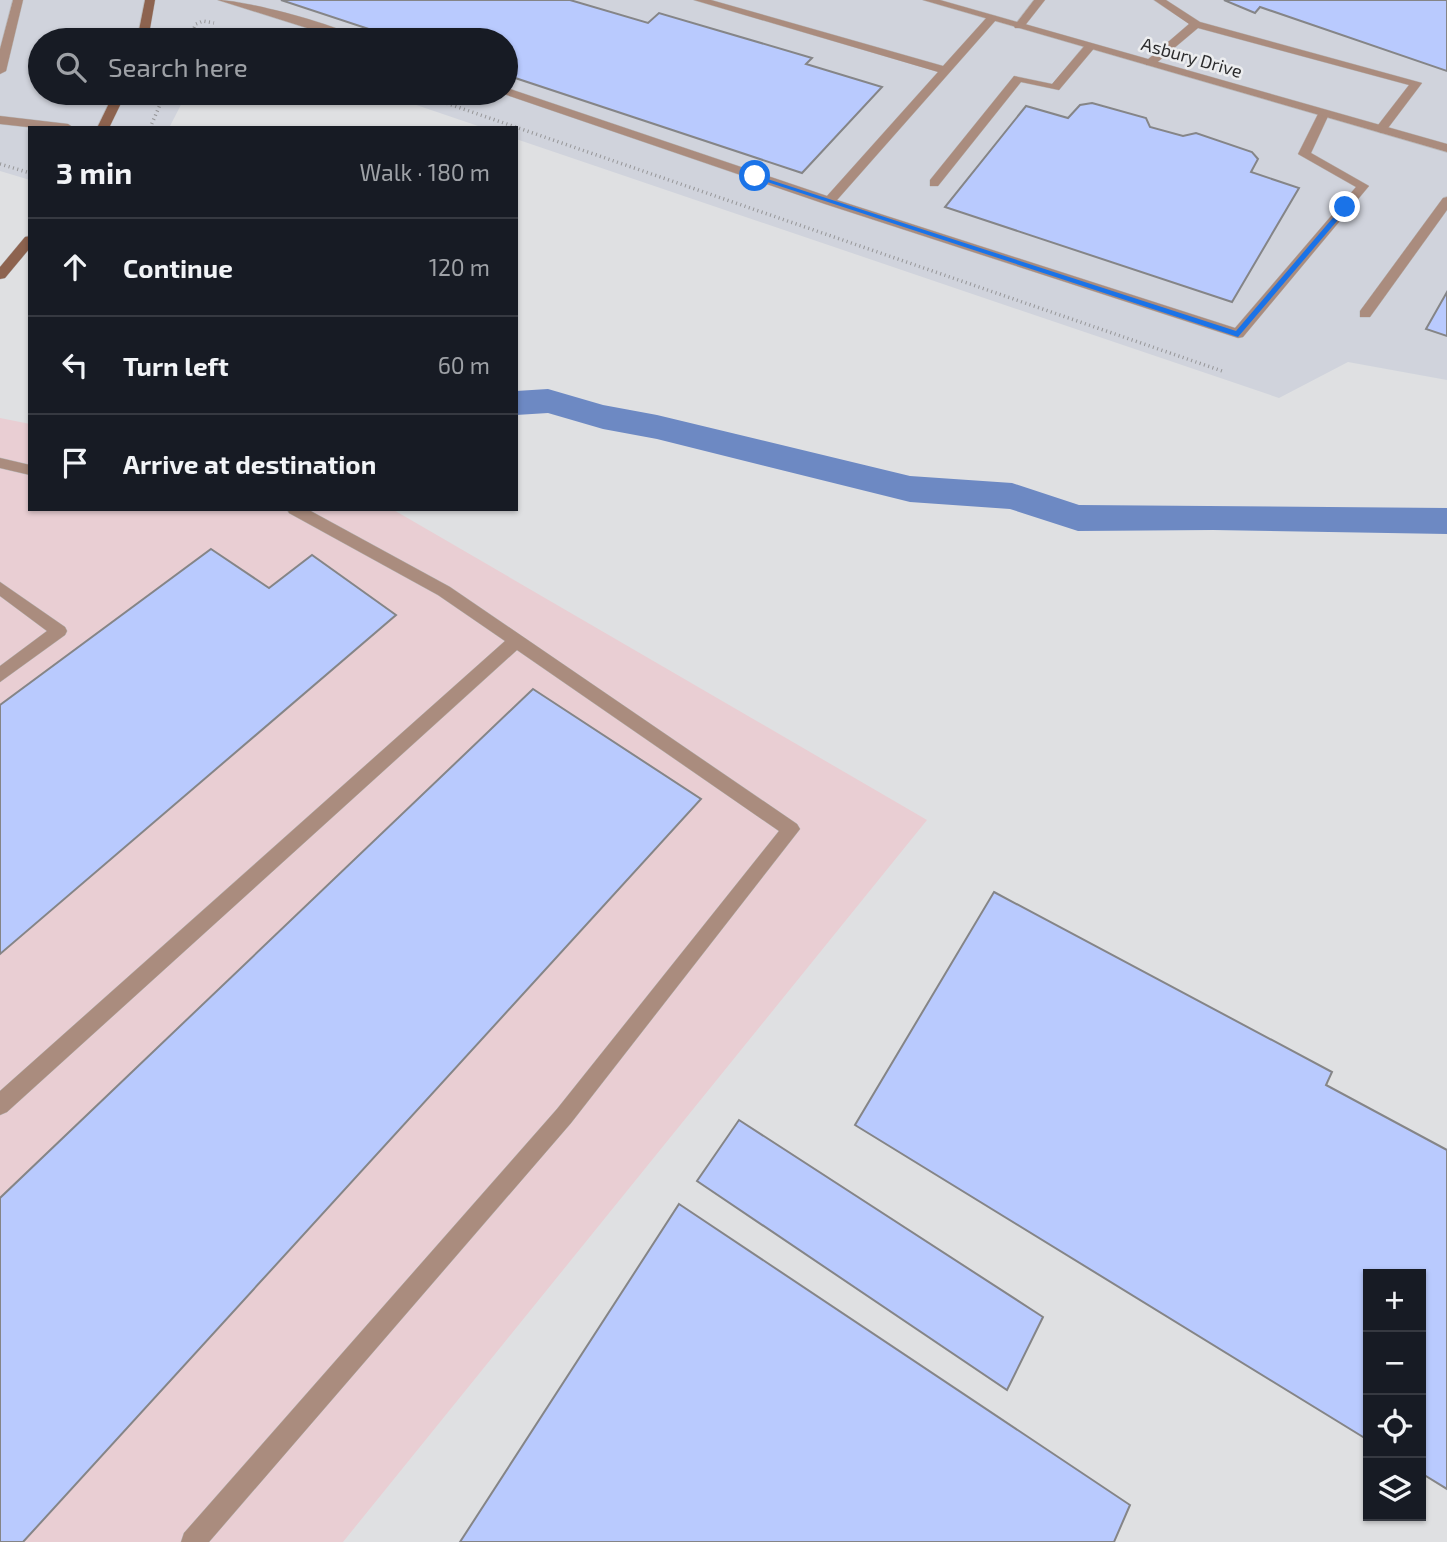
<!DOCTYPE html>
<html lang="en">
<head>
<meta charset="utf-8">
<style>
  body { margin:0; font-family:"Exo 2",sans-serif; background:#242831; color:#f1f3f6 }
  .controls { position:absolute; right:21px; bottom:21px; display:grid; overflow:hidden; border-radius:0px; box-shadow:0 2px 5px #0004 }
  .controls button { width:63px; height:63px; display:grid; place-items:center; padding:0; border:0; border-bottom:2px solid #363941; background:#171b24; color:#f1f3f6; font:35px sans-serif }
  .stop { position:absolute; width:21px; height:21px; margin:-16px; border:5px solid #1a73e8; border-radius:50%; background:#fff }
  .stop.end { background:#1a73e8; border-color:#fff; box-shadow:0 2px 7px #0008 }
  .list { margin:0; padding:0; list-style:none }
  h2 { display:flex; justify-content:space-between; align-items:center; height:91px; margin:0; padding:0 28px; font-size:30px }
  h2 small { font-size:23px; font-weight:400; color:#9ea1a6 }
  .list li { display:grid; grid-template-columns:46px 1fr auto; gap:21px; align-items:center; box-sizing:border-box; height:98px; padding:0 28px; border-top:2px solid #363941 }
  .list b { display:block; font-size:26px; white-space:nowrap }
  .list em { font-size:23px; font-style:normal; color:#9ea1a6 }
  .icon { flex:none; width:38px; height:38px; fill:none; stroke:currentColor; stroke-width:2; stroke-linecap:round; stroke-linejoin:round }
  .map { position:relative; flex:none; width:1447px; height:1542px; overflow:hidden }
  .search { position:absolute; background:#171b24; box-shadow:0 2px 5px #0004; left:28px; top:28px; width:490px; height:77px; display:flex; align-items:center; gap:18px; box-sizing:border-box; padding:0 24px; border-radius:38px; color:#9ea1a6; font-size:26px }
  .panel { position:absolute; background:#171b24; box-shadow:0 2px 5px #0004; left:28px; top:126px; width:490px; height:385px; border-radius:0px }
  .map>svg:first-child { display:block }
  .built { fill:#d0d3dc }
  .industrial { fill:#e9ced3 }
  .lines { fill:none; stroke-linecap:round; stroke-linejoin:round }
  .canal { fill:#6d89c3; fill-rule:evenodd }
  .building { fill:#b9cafe; stroke:#858587; stroke-width:2 }
  .lane-casing { stroke:#bbbcbe; stroke-width:1 }
  .street-casing { stroke:#bbbcbe; stroke-width:1 }
  .secondary-casing { stroke:#bbbcbe; stroke-width:1 }
  .path { stroke:#969698; stroke-width:3.5; stroke-dasharray:1 3.5; stroke-linecap:butt }
  .lane { fill:#aa8c7e; fill-rule:evenodd }
  .street { fill:#aa8c7e; fill-rule:evenodd }
  .secondary { fill:#8d634f; fill-rule:evenodd }
  .route { fill:#1a73e8 }
  .labels { text-anchor:middle; dominant-baseline:central; stroke-width:5; stroke-linejoin:round; paint-order:stroke }
  .far-street-label { font-size:18px; fill:#2c2c2d; stroke:#ecedef }
</style>
</head>
<body>
<div class="map">
<svg width="1447" height="1542" viewBox="0 0 1447 1542">
  <rect width="100%" height="100%" fill="#dfe0e2"/>
  <path class="built" d="M 0,0 L 1447,0 L 1447,380 L 1348,362 L 1279,398 L 516,139 L 516,128 L 484,128 L 381,93 L 506,93 L 506,40 L 227,40 L 215,36 L 213,40 L 40,40 L 40,93 L 187,93 L 169,128 L 30,128 L 30,180 L 0,171 Z"/>
  <path class="industrial" d="M 0,418 L 30,424 L 30,509 L 392,509 L 927,820 L 343,1542 L 0,1542 Z"/>
  <g class="lines">
    <path class="canal" d="M 548,389 L 603,405 L 657,415 L 910,476 L 1012,483 L 1079,505 L 1447,508 L 1447,534 L 1213,530 L 1078,531 L 1010,509 L 910,502 L 657,439 L 603,429 L 548,413 L 516,415 L 516,391 Z"/>
  </g>
  <g class="building">
    <path d="M 281,0 L 570,0 L 648,23 L 659,13 L 812,58 L 806,64 L 882,87 L 802,173 L 506,75 L 506,40 L 402,40 Z"/>
    <path d="M 1224,0 L 1447,0 L 1447,71 L 1260,7 L 1255,13 Z"/>
    <path d="M 1092,103 L 1146,118 L 1150,127 L 1183,136 L 1196,133 L 1252,152 L 1258,159 L 1251,172 L 1299,188 L 1232,302 L 945,207 L 1026,106 L 1068,118 L 1080,105 Z"/>
    <path d="M 1447,292 L 1447,336 L 1426,329 Z"/>
    <path d="M 211,549 L 269,588 L 312,555 L 396,615 L 0,954 L 0,705 Z"/>
    <path d="M 533,689 L 701,799 L 23,1542 L 0,1542 L 0,1198 Z"/>
    <path d="M 994,892 L 1332,1072 L 1326,1085 L 1447,1150 L 1447,1489 L 1421,1473 L 1421,1274 L 1368,1274 L 1368,1440 L 855,1125 Z"/>
    <path d="M 739,1120 L 1043,1317 L 1007,1390 L 697,1181 Z"/>
    <path d="M 679,1204 L 1130,1505 L 1114,1542 L 460,1542 Z"/>
  </g>
  <g class="lines">
    <g class="lane-casing">
      <g id="lane">
        <path d="M 13,0 L 23,0 L 6,71 L 0,74 L 0,49 Z"/>
        <path d="M 218,0 C 243,0 341,25 361,40 L 345,40 Z"/>
        <path d="M 694,0 L 711,0 L 943,66 L 988,16 L 996,16 L 996,20 L 837,200 L 1235,328 L 1356,187 L 1298,154 L 1320,110 L 1330,112 L 1311,153 L 1369,186 L 1243,337 L 1238,338 L 825,204 L 501,93 L 506,93 L 506,88 L 510,89 L 827,196 L 938,72 Z"/>
        <path d="M 1034,0 L 1045,0 L 1023,28 L 1015,28 L 1014,26 Z"/>
        <path d="M 1154,0 L 1166,0 L 1200,22 L 1422,83 L 1385,132 L 1381,133 L 1375,129 L 1409,85 L 1198,28 L 1154,65 L 1146,65 L 1146,61 L 1189,24 Z"/>
        <path d="M 1086,44 L 1096,46 L 1059,90 L 1021,82 L 938,186 L 930,186 L 930,180 L 1014,76 L 1052,84 Z"/>
        <path d="M 0,116 L 68,124 L 74,128 L 36,128 L 0,124 Z"/>
        <path d="M 1447,197 L 1447,210 L 1370,317 L 1360,317 L 1360,311 L 1443,198 Z"/>
        <path d="M 0,458 L 30,465 L 30,475 L 0,468 Z"/>
        <path d="M 287,509 L 307,509 L 450,587 L 797,824 L 800,829 L 571,1123 L 209,1542 L 181,1542 L 184,1533 L 557,1109 L 779,831 L 517,650 L 7,1112 L 0,1115 L 0,1091 L 505,641 L 438,595 L 289,513 Z"/>
        <path d="M 0,582 L 65,627 L 67,631 L 65,635 L 0,682 L 0,666 L 47,631 L 0,596 Z"/>
      </g>
    </g>
    <g class="street-casing">
      <path id="street" d="M 923,0 L 940,0 L 1447,144 L 1447,152 Z"/>
    </g>
    <g class="secondary-casing">
      <g id="secondary">
        <path d="M 145,0 L 155,0 L 148,40 L 137,40 Z"/>
        <path d="M 114,93 L 126,93 L 109,128 L 97,128 Z"/>
        <path d="M 30,236 L 30,248 L 5,278 L 0,279 L 0,267 L 25,237 Z"/>
      </g>
    </g>
    <g class="path">
      <path d="M 239,32 L 264,40"/>
      <path d="M 188,40 L 196,24 L 203,21 L 214,23"/>
      <path d="M 417,93 L 1225,372"/>
      <path d="M 150,128 L 165,93"/>
      <path d="M 0,164 L 30,173"/>
    </g>
    <use href="#lane" class="lane"/>
    <use href="#street" class="street"/>
    <use href="#secondary" class="secondary"/>
  </g>
  <path class="route" d="M 752,174 L 1236,331 L 1343,206 L 1349,207 L 1238,337 L 752,177 Z"/>
  <g class="labels">
    <g class="far-street-label">
      <text transform="translate(1192 57) rotate(16)">Asbury Drive</text>
    </g>
  </g>
</svg>
<div class="controls">
<button>+</button>
<button>−</button>
<button><svg class="icon" aria-label="locate" viewBox="0 0 24 24"><circle cx="12" cy="12" r="6"/><path d="M12 2v4M12 18v4M2 12h4M18 12h4"/></svg></button>
<button><svg class="icon" aria-label="layers" viewBox="0 0 24 24"><path d="M12 4l9 5-9 5-9-5zM3 14l9 5 9-5"/></svg></button>
</div>
<div class="stop" style="left:755px;top:176px"></div>
<div class="stop end" style="left:1345px;top:207px"></div>
<div class="search"><svg class="icon" aria-label="search" viewBox="0 0 24 24"><circle cx="10" cy="10" r="6"/><path d="M15 15l6 6"/></svg>Search here</div>
<section class="panel">
<h2>3 min<small>Walk · 180 m</small></h2>
<ul class="list">
<li><svg class="icon" aria-label="ahead" viewBox="0 0 24 24"><path d="M12 20V5M6 11l6-6 6 6"/></svg><div><b>Continue</b></div><em>120 m</em></li>
<li><svg class="icon" aria-label="left" viewBox="0 0 24 24"><path d="M17 20v-9H6M10 6l-5 5 5 5"/></svg><div><b>Turn left</b></div><em>60 m</em></li>
<li><svg class="icon" aria-label="arrive" viewBox="0 0 24 24"><path d="M6 21V4h12l-3 4 3 4H6"/></svg><div><b>Arrive at destination</b></div></li>
</ul>
</section>
</div>
</body>
</html>
